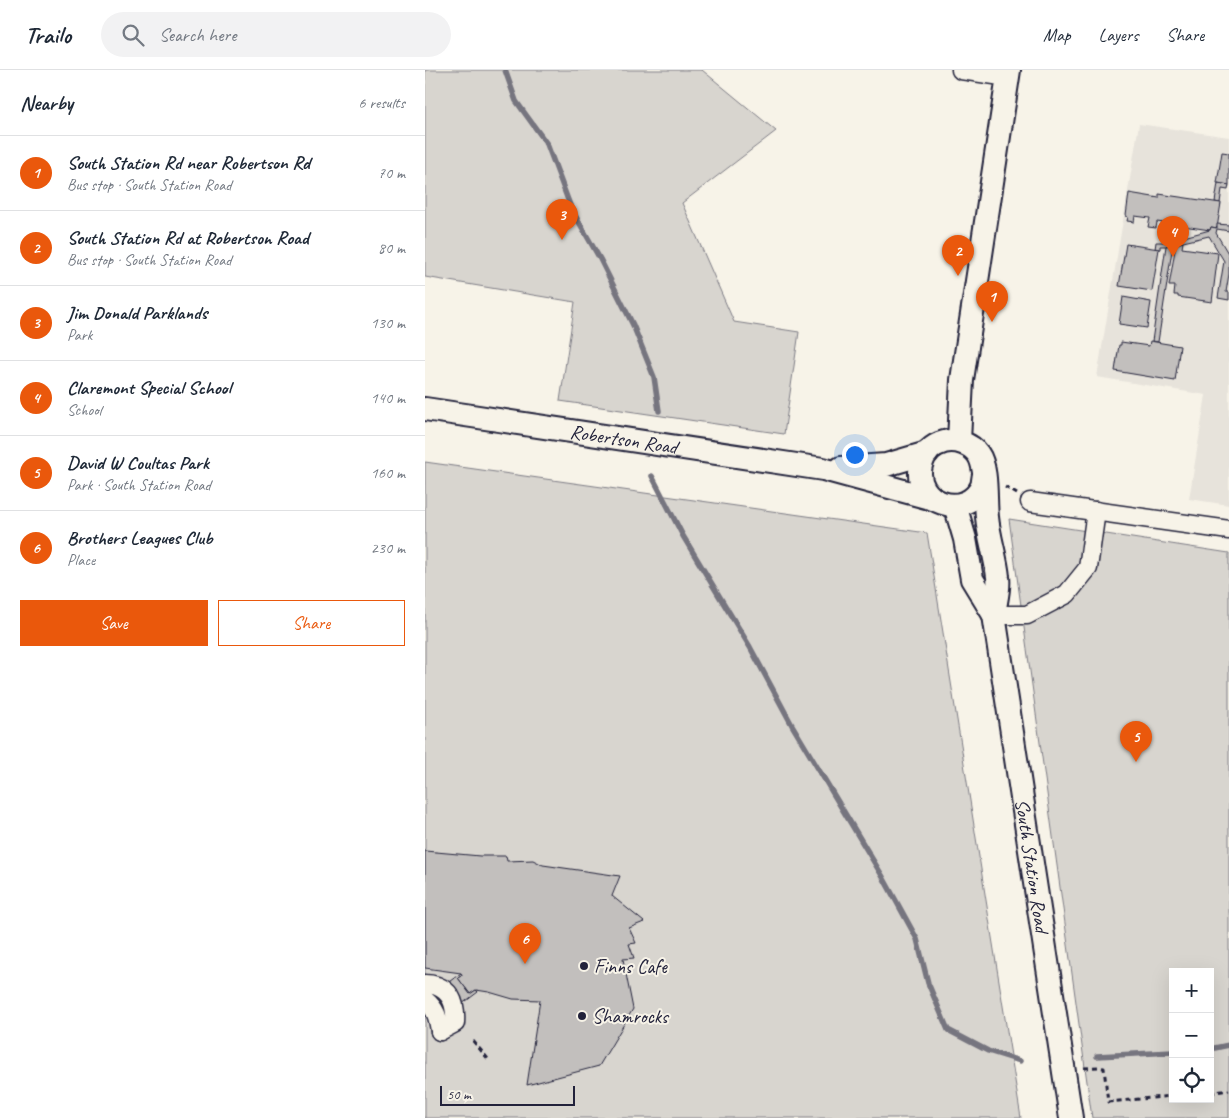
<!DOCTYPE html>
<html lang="en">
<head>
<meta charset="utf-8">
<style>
  body { margin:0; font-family:Caveat,sans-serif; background:#f2f2f3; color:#1f2937 }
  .controls { position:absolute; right:15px; bottom:15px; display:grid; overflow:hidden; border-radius:0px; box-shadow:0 5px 20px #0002 }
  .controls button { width:45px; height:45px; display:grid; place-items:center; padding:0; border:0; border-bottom:1px solid #e0e1e3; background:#fff; color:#1f2937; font:25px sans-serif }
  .scale { position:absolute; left:15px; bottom:12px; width:135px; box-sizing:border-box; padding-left:5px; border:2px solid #22223b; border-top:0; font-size:14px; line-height:18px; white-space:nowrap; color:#22223b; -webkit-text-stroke:4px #f7f3e8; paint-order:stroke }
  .you { position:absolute; left:429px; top:384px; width:18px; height:18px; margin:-12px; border:4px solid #fff; border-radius:50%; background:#1a73e8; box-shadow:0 0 0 8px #1a73e833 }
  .badge { display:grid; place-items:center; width:32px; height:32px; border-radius:50%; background:#ea580c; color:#fff; font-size:16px; font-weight:700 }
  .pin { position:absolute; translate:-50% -41px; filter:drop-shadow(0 1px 2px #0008) }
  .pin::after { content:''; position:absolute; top:26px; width:18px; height:15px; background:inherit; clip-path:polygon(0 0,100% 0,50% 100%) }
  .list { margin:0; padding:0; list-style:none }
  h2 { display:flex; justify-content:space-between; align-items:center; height:65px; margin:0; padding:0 20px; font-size:21px }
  h2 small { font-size:16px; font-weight:400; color:#747a83 }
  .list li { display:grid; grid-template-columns:32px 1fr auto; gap:15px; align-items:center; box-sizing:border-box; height:75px; padding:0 20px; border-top:1px solid #e0e1e3 }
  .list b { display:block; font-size:19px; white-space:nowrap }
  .list p { margin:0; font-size:16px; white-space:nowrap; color:#747a83 }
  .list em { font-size:16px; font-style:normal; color:#747a83 }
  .actions { display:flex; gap:10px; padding:15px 20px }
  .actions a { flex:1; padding:11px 0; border:1px solid #ea580c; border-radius:0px; text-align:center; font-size:18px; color:#ea580c }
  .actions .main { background:#ea580c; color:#fff }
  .icon { flex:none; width:28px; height:28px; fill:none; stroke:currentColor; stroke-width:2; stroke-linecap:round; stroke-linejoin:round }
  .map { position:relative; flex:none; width:804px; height:1048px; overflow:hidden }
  header { display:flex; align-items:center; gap:30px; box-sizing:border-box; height:70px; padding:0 25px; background:#fff; border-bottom:1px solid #e0e1e3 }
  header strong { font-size:24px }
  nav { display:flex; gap:28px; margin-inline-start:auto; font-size:18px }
  .search { width:350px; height:45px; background:#f2f2f3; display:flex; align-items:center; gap:12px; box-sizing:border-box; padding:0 18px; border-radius:28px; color:#747a83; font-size:19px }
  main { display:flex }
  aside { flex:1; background:#fff }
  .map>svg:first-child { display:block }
  .built { fill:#e7e3db }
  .green { fill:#d8d5cf; stroke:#7d7c85; fill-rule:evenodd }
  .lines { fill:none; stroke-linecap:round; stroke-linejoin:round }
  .stream { stroke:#76747f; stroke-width:5.5 }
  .building { fill:#c2bfbd; stroke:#22223b }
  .minor-casing { stroke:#22223b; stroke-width:21 }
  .major-casing { stroke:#22223b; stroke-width:26 }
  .path { stroke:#22223b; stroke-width:3; stroke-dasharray:5 4; stroke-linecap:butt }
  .minor { stroke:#f7f3e8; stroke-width:18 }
  .major { stroke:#f7f3e8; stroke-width:22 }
  .poi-dot { fill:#22223b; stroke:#f7f3e8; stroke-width:2 }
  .labels { text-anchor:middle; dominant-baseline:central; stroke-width:4; stroke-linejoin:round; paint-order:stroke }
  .street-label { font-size:20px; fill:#22223b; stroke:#f7f3e8 }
  .poi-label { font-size:20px; fill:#22223b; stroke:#f7f3e8; text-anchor:start }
</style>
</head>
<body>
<header>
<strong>Trailo</strong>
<div class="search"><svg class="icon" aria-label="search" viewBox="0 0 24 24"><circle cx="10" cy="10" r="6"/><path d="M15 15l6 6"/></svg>Search here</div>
<nav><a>Map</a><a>Layers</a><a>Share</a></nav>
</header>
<main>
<aside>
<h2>Nearby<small>6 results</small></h2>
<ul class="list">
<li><span class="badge">1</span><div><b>South Station Rd near Robertson Rd</b><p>Bus stop · South Station Road</p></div><em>70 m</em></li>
<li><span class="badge">2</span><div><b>South Station Rd at Robertson Road</b><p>Bus stop · South Station Road</p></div><em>80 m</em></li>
<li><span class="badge">3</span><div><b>Jim Donald Parklands</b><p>Park</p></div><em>130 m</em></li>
<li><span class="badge">4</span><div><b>Claremont Special School</b><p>School</p></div><em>140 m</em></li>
<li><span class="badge">5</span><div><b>David W Coultas Park</b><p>Park · South Station Road</p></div><em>160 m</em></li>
<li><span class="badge">6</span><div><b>Brothers Leagues Club</b><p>Place</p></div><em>230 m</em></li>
</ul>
<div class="actions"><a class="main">Save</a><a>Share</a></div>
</aside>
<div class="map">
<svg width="804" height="1048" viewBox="0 0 804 1048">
  <rect width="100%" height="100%" fill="#f7f3e8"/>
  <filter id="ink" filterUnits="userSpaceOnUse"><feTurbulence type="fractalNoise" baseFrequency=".02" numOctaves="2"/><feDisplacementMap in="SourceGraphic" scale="10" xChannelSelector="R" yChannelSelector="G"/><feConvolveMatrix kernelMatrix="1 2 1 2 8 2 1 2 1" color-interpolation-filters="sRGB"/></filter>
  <g filter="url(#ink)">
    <path class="built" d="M 714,54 L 804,67 L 804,435 L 764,429 L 781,325 L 672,307 Z"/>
    <g class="green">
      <path d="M 0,0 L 277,0 L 351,61 L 257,133 L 309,252 L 374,262 L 359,364 L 135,331 L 150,232 L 0,207 Z"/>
      <path d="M 0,392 L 502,463 L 596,1048 L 0,1048 Z"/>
      <path d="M 584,449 L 804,483 L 804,1048 L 667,1048 ZM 748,902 L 785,902 L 785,1029 L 748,1029 Z"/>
    </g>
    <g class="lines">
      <g class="stream">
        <path d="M 80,0 L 91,31 L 122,74 L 146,138 L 175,189 L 208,255 L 229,307 L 234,341"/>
        <path d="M 227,406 L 258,466 L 325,577 L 367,655 L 458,807 L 492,869 L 503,913 L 523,960 L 563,981 L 595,991"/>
        <path d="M 785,979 L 804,975"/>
        <path d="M 672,986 L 748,982"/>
      </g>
    </g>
    <g class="building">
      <path d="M 797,82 L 804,83 L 804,115 L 792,113 Z"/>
      <path d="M 793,113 L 804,115 L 803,120 L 797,119 L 795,133 L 790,132 Z"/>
      <path d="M 704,123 L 734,128 L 734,124 L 796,133 L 792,158 L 786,157 L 785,160 L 732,152 L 731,158 L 723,157 L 725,148 L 710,146 L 709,152 L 702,151 L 703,147 L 701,146 Z"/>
      <path d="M 792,154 L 804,155 L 804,161 L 792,159 L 791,163 L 804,185 L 804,204 L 801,222 L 804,222 L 804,230 L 793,228 L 799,191 L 784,166 L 741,176 L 735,176 L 735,179 L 730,179 L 731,172 L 740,172 L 785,160 L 786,157 L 792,158 Z"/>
      <path d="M 758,172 L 757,178 L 793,183 L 787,232 L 753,227 L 753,225 L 749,225 L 750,216 L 744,216 L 751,174 Z"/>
      <path d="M 701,174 L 734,179 L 727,221 L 694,216 Z"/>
      <path d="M 748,174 L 733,272 L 727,271 L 741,176 Z"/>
      <path d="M 698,227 L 726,232 L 722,258 L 694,254 Z"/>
      <path d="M 725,271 L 755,276 L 750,311 L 690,301 L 694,275 L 696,275 L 696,272 L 724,276 Z"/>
      <path d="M 0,781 L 55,786 L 81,786 L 82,791 L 108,790 L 118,795 L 195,806 L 187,826 L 219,852 L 204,858 L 211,873 L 204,874 L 209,888 L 198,889 L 208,939 L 174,996 L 102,1015 L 115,930 L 88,929 L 64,922 L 51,920 L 45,924 L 33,908 L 37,905 L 36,903 L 0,898 Z"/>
      <path d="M 36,903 L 37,905 L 33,908 L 45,924 L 51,920 L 53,922 L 17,949 L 2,928 Z"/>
    </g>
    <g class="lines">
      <g class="minor-casing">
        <g id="minor">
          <path d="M 536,0 L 583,7"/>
          <path d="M 605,432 L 804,460"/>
          <path d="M 569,545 L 602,545 L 642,524 L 663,498 L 671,441"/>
          <path d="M 0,914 C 4,914 9,915 12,916 C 28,922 31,938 30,953 L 15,961"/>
          <path d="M 0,930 C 11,939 13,947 15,961"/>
        </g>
      </g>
      <g class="major-casing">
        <g id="major">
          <path id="s1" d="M 0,339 L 398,399 L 508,429"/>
          <path d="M 534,371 L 537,310 L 584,0"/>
          <path d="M 416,398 L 461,395 L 502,383"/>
          <path id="s2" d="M 559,405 C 558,408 558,413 557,416 C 541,451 487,433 496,395 C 499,383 508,375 519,372 C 531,369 546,374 553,384 C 563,398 560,430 562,447 C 564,468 571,487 573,507 C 575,519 570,533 569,545 L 646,1048"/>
          <path d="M 530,435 L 540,469 L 547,509 L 569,545"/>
        </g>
      </g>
      <g class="path">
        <path d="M 580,417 L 592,424"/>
        <path d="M 48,971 L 64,990"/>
        <path d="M 659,998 L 673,997 L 679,998 L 683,1032 L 748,1026"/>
        <path d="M 785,1023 L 804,1020"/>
      </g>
      <use href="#minor" class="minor"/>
      <use href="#major" class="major"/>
    </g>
  </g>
  <g class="poi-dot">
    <circle cx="159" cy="896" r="5"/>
    <circle cx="157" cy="946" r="5"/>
  </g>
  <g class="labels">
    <g class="street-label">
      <text stroke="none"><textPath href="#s1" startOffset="201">Robertson Road</textPath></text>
      <text stroke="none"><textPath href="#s2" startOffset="596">South Station Road</textPath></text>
    </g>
    <g class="poi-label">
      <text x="169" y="896">Finns Cafe</text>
      <text x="167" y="946">Shamrocks</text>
    </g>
  </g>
</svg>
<div class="controls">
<button>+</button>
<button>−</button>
<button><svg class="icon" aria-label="locate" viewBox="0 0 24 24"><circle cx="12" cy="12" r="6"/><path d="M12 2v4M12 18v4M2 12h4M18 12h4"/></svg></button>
</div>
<div class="scale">50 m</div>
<div class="you"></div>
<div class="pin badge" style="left:567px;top:252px">1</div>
<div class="pin badge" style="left:533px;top:206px">2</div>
<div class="pin badge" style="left:137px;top:170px">3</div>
<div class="pin badge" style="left:748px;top:187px">4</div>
<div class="pin badge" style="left:711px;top:692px">5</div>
<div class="pin badge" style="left:100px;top:894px">6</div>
</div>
</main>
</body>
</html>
